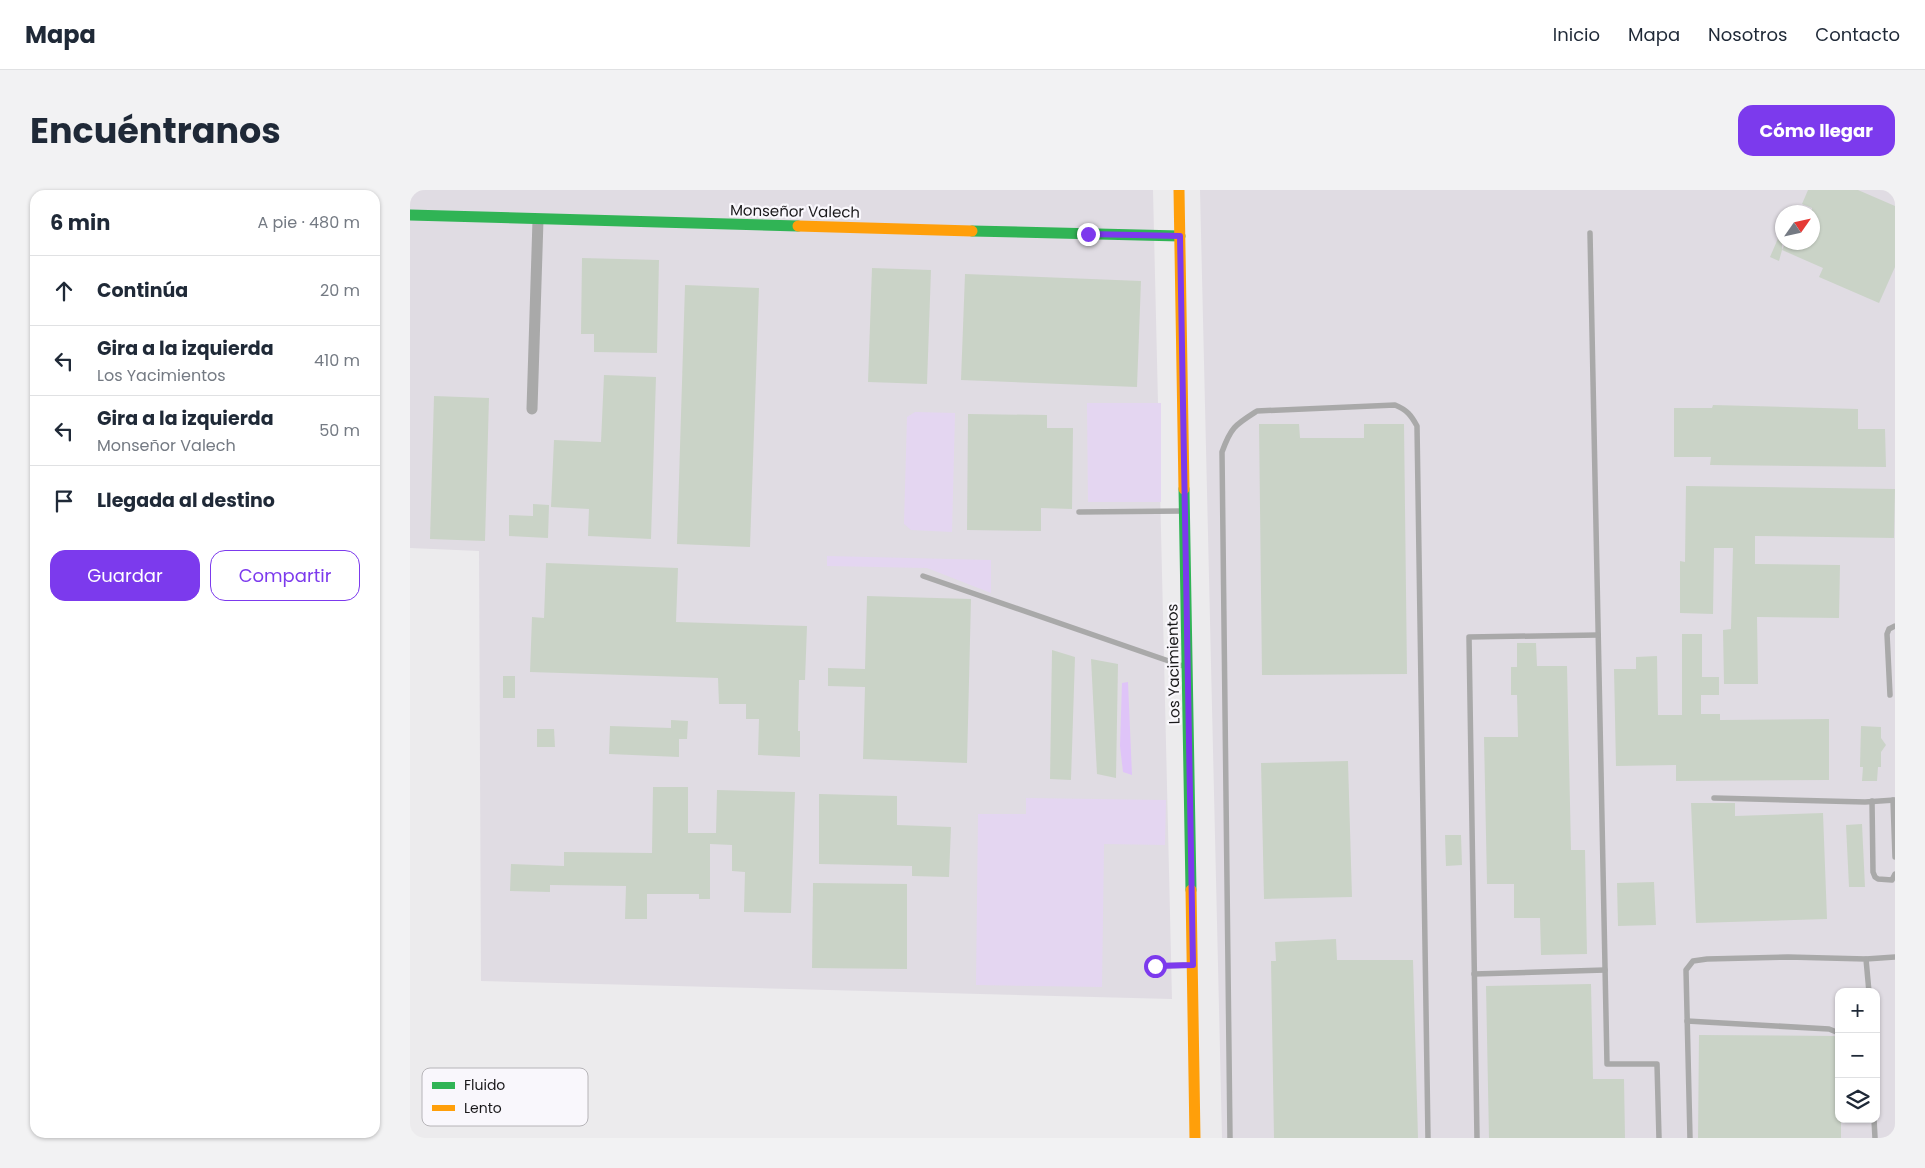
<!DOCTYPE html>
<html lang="es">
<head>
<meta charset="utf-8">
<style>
  body { margin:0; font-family:Poppins,sans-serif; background:#f2f2f3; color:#1f2937 }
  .controls { position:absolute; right:15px; bottom:15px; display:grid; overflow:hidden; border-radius:10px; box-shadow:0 1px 4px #0004 }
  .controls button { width:45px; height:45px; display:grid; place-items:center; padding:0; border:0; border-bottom:1px solid #e0e1e3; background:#fff; color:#1f2937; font:25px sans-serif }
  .compass { position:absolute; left:1365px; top:15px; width:45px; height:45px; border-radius:50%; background:#fff; box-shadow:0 1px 4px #0004; rotate:56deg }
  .stop { position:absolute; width:15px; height:15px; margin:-11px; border:4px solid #7c3aed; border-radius:50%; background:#fff }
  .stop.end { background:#7c3aed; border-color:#fff; box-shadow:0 1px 5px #0008 }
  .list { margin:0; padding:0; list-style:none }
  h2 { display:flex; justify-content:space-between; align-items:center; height:65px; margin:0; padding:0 20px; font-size:21px }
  h2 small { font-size:16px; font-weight:400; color:#747a83 }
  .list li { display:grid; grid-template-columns:32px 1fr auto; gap:15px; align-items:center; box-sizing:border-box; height:70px; padding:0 20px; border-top:1px solid #e0e1e3 }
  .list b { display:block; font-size:19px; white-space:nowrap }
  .list p { margin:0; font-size:16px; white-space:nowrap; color:#747a83 }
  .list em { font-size:16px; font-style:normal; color:#747a83 }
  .actions { display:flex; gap:10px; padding:15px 20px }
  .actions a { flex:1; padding:11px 0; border:1px solid #7c3aed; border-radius:15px; text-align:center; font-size:18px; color:#7c3aed }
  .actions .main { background:#7c3aed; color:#fff }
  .icon { flex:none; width:28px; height:28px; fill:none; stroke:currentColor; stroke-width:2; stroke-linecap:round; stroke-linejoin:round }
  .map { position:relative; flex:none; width:1485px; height:948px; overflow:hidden; border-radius:15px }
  header { display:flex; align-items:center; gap:30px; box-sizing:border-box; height:70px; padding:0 25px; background:#fff; border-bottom:1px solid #e0e1e3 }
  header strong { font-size:24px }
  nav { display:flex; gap:28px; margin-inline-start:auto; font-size:18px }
  .intro { display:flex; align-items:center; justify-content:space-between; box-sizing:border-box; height:120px; padding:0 30px }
  h1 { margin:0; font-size:35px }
  .button { padding:12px 22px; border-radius:15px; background:#7c3aed; color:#fff; font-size:18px; font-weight:700 }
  main { display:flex; gap:30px; padding:0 30px }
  aside { flex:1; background:#fff; border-radius:15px; box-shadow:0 1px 4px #0004 }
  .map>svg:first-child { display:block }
  .built { fill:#e0dce3; fill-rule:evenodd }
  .green { fill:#e4d6f1 }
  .water { fill:#dfc4f8 }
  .building { fill:#cad3c7 }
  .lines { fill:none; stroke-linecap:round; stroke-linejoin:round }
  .lane { stroke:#a9a9a9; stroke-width:5.5 }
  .street { stroke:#a9a9a9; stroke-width:11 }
  .fast { stroke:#30b455; stroke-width:11 }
  .slow { stroke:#ff9f0a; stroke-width:11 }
  .route { stroke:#7c3aed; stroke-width:6 }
  .labels { text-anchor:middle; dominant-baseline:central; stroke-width:4.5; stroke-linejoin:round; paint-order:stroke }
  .street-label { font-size:15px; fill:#1a191b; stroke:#f9f7fc }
  .key { fill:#f9f7fc; stroke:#b6b4b8; stroke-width:1 }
  .key-label { font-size:14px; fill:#1a191b }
</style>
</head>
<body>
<header>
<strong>Mapa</strong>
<nav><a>Inicio</a><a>Mapa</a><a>Nosotros</a><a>Contacto</a></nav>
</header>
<div class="intro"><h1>Encuéntranos</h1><a class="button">Cómo llegar</a></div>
<main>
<aside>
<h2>6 min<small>A pie · 480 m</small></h2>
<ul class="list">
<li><svg class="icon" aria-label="ahead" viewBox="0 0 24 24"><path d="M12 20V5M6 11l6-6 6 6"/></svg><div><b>Continúa</b></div><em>20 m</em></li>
<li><svg class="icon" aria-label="left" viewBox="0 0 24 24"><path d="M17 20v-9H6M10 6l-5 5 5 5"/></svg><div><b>Gira a la izquierda</b><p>Los Yacimientos</p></div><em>410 m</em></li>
<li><svg class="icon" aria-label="left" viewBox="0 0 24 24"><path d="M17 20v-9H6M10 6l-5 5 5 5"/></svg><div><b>Gira a la izquierda</b><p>Monseñor Valech</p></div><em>50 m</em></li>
<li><svg class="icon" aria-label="arrive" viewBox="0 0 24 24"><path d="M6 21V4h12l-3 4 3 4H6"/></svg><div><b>Llegada al destino</b></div></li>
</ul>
<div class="actions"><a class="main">Guardar</a><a>Compartir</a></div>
</aside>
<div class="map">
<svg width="1485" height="948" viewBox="0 0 1485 948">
  <rect width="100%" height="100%" fill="#ecebed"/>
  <g class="built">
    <path d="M 0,0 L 743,0 L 762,809 L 71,791 L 69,361 L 0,358 Z"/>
    <path d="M 790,0 L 1485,0 L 1485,948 L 812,948 ZM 1372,22 L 1402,22 L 1402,52 L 1372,52 ZM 1429,802 L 1466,802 L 1466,929 L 1429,929 Z"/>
  </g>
  <g class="green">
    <path d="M 677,213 L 751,213 L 751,312 L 678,312 Z"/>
    <path d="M 505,222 L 545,223 L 542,342 L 501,340 L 494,334 L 497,227 Z"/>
    <path d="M 417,366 L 581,370 L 581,403 L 517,378 L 417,376 Z"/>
    <path d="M 616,608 L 756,610 L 755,655 L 694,654 L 692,797 L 566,795 L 568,624 L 616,624 Z"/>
  </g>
  <path class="water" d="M 718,492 L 722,585 L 713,582 L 710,556 L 712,493 Z"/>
  <g class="building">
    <path d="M 1398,0 L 1448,0 L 1485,16 L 1485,77 L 1469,113 L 1409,87 L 1413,78 L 1372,60 L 1369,71 L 1360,67 L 1372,39 L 1372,60 L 1376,52 L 1402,52 L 1402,18 L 1392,14 Z"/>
    <path d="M 172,68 L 249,70 L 247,163 L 184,162 L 184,144 L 171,144 Z"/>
    <path d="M 462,78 L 521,80 L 517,194 L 458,192 Z"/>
    <path d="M 555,84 L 731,91 L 727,197 L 551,190 Z"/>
    <path d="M 275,95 L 349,98 L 340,357 L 267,354 Z"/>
    <path d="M 194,185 L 246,187 L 241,349 L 178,346 L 179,319 L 141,317 L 144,250 L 191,252 Z"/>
    <path d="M 24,206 L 79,208 L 75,351 L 20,349 Z"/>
    <path d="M 1303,215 L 1448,219 L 1448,239 L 1475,239 L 1476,277 L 1300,275 L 1301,267 L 1264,267 L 1264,218 L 1302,218 Z"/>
    <path d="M 558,224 L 637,225 L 637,238 L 663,238 L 662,319 L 631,318 L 631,341 L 557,340 Z"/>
    <path d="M 849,234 L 889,234 L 890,248 L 954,248 L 954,234 L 994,234 L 997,484 L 852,485 Z"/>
    <path d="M 1276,296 L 1485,299 L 1484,348 L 1345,346 L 1345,374 L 1430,375 L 1429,428 L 1347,427 L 1348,494 L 1314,494 L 1313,440 L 1321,439 L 1323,358 L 1304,358 L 1303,424 L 1270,423 L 1270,371 L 1275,372 Z"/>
    <path d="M 123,314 L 139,315 L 138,348 L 99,346 L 99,325 L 123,326 Z"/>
    <path d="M 136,373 L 268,378 L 266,432 L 397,436 L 395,490 L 389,490 L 388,541 L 390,541 L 390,567 L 348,565 L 349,529 L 336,529 L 336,514 L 309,514 L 308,488 L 120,482 L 122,427 L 134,428 Z"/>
    <path d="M 457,406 L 561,409 L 557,573 L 453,569 L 455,497 L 418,496 L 418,478 L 455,479 Z"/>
    <path d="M 1272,444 L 1292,444 L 1292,487 L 1309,487 L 1309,505 L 1291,505 L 1291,524 L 1310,524 L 1310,530 L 1419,529 L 1419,590 L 1266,591 L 1266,575 L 1206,576 L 1204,479 L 1226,479 L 1226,467 L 1247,466 L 1248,525 L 1272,525 Z"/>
    <path d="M 1107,453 L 1126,453 L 1127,476 L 1157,476 L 1161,660 L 1175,660 L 1177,764 L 1131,765 L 1130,728 L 1104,728 L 1104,694 L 1077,694 L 1074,547 L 1108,547 L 1107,505 L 1101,505 L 1101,477 L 1107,477 Z"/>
    <path d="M 642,460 L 665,467 L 661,590 L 640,589 Z"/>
    <path d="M 681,469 L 708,474 L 706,588 L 687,584 Z"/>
    <rect x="93" y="486" width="12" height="22"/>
    <path d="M 261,530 L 278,531 L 277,549 L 269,549 L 269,567 L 199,564 L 200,536 L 261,538 Z"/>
    <path d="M 1451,536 L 1471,537 L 1471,548 L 1476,555 L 1471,562 L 1471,577 L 1468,577 L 1467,591 L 1452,591 L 1453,577 L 1450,577 Z"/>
    <path d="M 127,539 L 144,539 L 145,557 L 127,557 Z"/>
    <path d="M 938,571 L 942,707 L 854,709 L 851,573 Z"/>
    <path d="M 243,597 L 278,597 L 278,643 L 306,643 L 307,600 L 385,602 L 381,723 L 334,722 L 335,682 L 322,681 L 322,655 L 300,654 L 300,709 L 289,709 L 289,704 L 237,704 L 237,729 L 215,729 L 216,696 L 140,695 L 140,702 L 100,701 L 101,674 L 154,676 L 154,662 L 242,663 Z"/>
    <path d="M 409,604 L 487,606 L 487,635 L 541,637 L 539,687 L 502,686 L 502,676 L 409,674 Z"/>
    <path d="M 1281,613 L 1325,613 L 1325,626 L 1413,623 L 1417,729 L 1286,733 Z"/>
    <path d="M 1452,634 L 1455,697 L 1439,697 L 1436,635 Z"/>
    <path d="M 1035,645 L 1051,645 L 1052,675 L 1036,676 Z"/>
    <path d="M 1244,692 L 1246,735 L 1208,736 L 1207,693 Z"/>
    <path d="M 403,693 L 497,694 L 497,779 L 402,778 Z"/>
    <path d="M 926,749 L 927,770 L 1003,770 L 1008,948 L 864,948 L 861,771 L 866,771 L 865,752 Z"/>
    <path d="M 1181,794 L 1183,889 L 1214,889 L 1215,948 L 1079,948 L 1076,796 Z"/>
    <path d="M 1289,845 L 1424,846 L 1429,848 L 1429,929 L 1431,929 L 1431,948 L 1288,948 Z"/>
  </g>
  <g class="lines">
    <g class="lane">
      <path d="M 1180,43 L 1197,874 L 1247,874 L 1249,948"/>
      <path d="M 669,322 L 773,321"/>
      <path d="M 513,386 L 776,477"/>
      <path d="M 1480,505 L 1477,444 L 1479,439 L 1485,436"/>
      <path d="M 1304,608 L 1455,612 L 1485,610"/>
      <path d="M 1483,610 L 1485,667"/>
      <path d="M 1462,611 L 1463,682 L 1465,687 L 1468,689 L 1482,690 L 1485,684"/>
      <path d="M 1456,769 L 1485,767"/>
      <path d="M 745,776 L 781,775"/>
      <path d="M 1064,784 L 1195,780"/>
      <path d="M 1277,831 L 1419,839 L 1429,843"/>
      <path d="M 1464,929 L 1465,948"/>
      <path d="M 820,948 L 812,262 C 821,237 825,235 847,221 L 985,215 C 997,220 1001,225 1007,236 L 1018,948"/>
      <path d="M 1067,948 L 1059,447 L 1188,445"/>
      <path d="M 1280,948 L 1276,780 L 1283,771 L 1297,769 L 1378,767 L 1456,769 L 1459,802"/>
    </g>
    <path class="street" d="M 122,219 L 128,30"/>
    <g class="fast">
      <path d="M 0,25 L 388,36"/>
      <path d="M 562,41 L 770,46"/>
      <path d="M 774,299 L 781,700"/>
    </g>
    <g class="slow">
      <path d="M 769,0 L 774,299"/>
      <path d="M 388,36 L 562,41"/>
      <path d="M 781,700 L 785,948"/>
    </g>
  </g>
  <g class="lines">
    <path class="route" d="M 678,44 L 770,46 L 783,775 L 745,776"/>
  </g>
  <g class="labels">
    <g class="street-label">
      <text transform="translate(385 21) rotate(1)">Monseñor Valech</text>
      <text transform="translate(763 474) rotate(-91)">Los Yacimientos</text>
    </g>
  </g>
  <rect x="12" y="878" width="166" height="58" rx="8" class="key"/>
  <rect x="22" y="892" width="23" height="7" fill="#30b455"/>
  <rect x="22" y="915" width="23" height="6" fill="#ff9f0a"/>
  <g class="key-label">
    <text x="54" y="900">Fluido</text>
    <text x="54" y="923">Lento</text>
  </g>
</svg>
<div class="controls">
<button>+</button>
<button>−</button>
<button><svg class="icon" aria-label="layers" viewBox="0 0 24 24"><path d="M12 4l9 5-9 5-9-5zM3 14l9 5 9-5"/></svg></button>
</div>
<svg class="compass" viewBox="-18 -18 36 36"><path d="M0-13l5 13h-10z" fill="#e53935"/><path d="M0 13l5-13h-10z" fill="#747a83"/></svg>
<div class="stop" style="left:745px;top:776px"></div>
<div class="stop end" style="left:678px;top:44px"></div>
</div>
</main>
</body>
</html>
